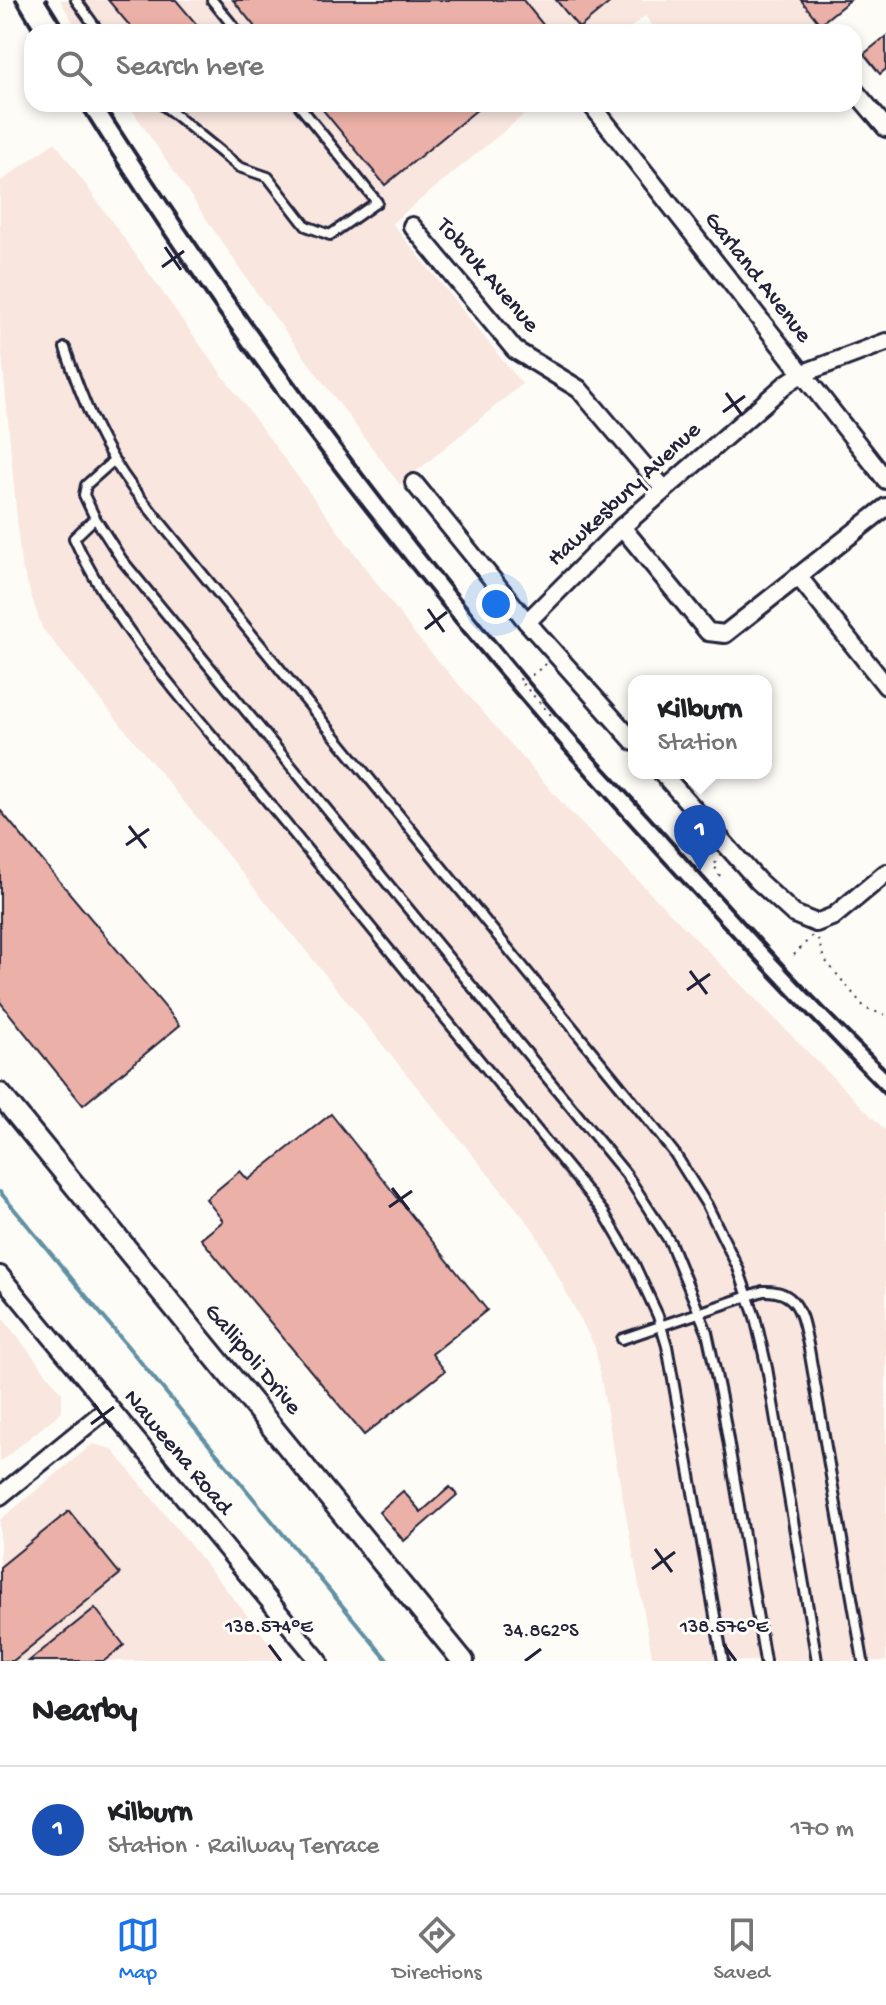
<!DOCTYPE html>
<html lang="en">
<head>
<meta charset="utf-8">
<style>
  body { margin:0; font-family:"Gochi Hand",sans-serif; background:#f2f2f2; color:#202124 }
  .you { position:absolute; left:496px; top:604px; width:28px; height:28px; margin:-20px; border:6px solid #fff; border-radius:50%; background:#1a73e8; box-shadow:0 0 0 12px #1a73e833 }
  .badge { display:grid; place-items:center; width:52px; height:52px; border-radius:50%; background:#1a73e8; color:#fff; font-size:26px; font-weight:700 }
  .pin { position:absolute; translate:-50% -66px; filter:drop-shadow(0 2px 4px #0008) }
  .pin::after { content:''; position:absolute; top:42px; width:28px; height:24px; background:inherit; clip-path:polygon(0 0,100% 0,50% 100%) }
  .popup { position:absolute; left:628px; top:675px; width:144px; height:104px; box-sizing:border-box; display:grid; place-content:center; border-radius:16px; background:#fff; filter:drop-shadow(0 2px 6px #0005); font-size:26px; white-space:nowrap; color:#757577 }
  .popup b { font-size:30px; color:#202124 }
  .popup::after { content:''; position:absolute; left:50%; top:100%; margin-left:-16px; border:16px solid transparent; border-top-color:#fff }
  .list { margin:0; padding:0; list-style:none }
  h2 { display:flex; justify-content:space-between; align-items:center; height:104px; margin:0; padding:0 32px; font-size:34px }
  h2 small { font-size:26px; font-weight:400; color:#757577 }
  .list li { display:grid; grid-template-columns:52px 1fr auto; gap:24px; align-items:center; box-sizing:border-box; height:128px; padding:0 32px; border-top:2px solid #e0e0e0 }
  .list b { display:block; font-size:30px; white-space:nowrap }
  .list p { margin:0; font-size:26px; white-space:nowrap; color:#757577 }
  .list em { font-size:26px; font-style:normal; color:#757577 }
  .icon { flex:none; width:44px; height:44px; fill:none; stroke:currentColor; stroke-width:2; stroke-linecap:round; stroke-linejoin:round }
  .map { position:relative; flex:none; width:886px; height:1661px; overflow:hidden }
  .search { position:absolute; background:#fff; box-shadow:0 4px 12px #0003; left:24px; right:24px; top:24px; height:88px; display:flex; align-items:center; gap:20px; box-sizing:border-box; padding:0 28px; border-radius:24px; color:#757577; font-size:30px }
  .sheet { height:232px; background:#fff }
  nav { display:flex; justify-content:space-around; align-items:center; box-sizing:border-box; height:112px; border-top:2px solid #e0e0e0; background:#fff; font-size:22px; color:#757577 }
  nav a { display:grid; justify-items:center; gap:4px }
  nav .on { color:#1a73e8 }
  .map>svg:first-child { display:block }
  .built { fill:#f8e6df }
  .lines { fill:none; stroke-linecap:round; stroke-linejoin:round }
  .stream { stroke:#6190a3; stroke-width:4 }
  .building { fill:#ebb1a8; stroke:#22223b; stroke-width:2 }
  .service-casing { stroke:#22223b; stroke-width:14 }
  .minor-casing { stroke:#22223b; stroke-width:22 }
  .tertiary-casing { stroke:#22223b; stroke-width:26 }
  .path { stroke:#22223b; stroke-width:2; stroke-dasharray:2 6; stroke-linecap:butt }
  .service { stroke:#fdfcf7; stroke-width:8 }
  .minor { stroke:#fdfcf7; stroke-width:16 }
  .tertiary { stroke:#fdfcf7; stroke-width:20 }
  .rail { stroke:#22223b; stroke-width:4 }
  .ticks { fill:none; stroke:#22223b; stroke-width:3 }
  .labels { text-anchor:middle; dominant-baseline:central; stroke-width:6; stroke-linejoin:round; paint-order:stroke }
  .street-label { font-size:24px; fill:#22223b; stroke:#fdfcf7 }
  .ticks-label { font-size:20px; text-anchor:middle; fill:#22223b; stroke:#fdfcf7; stroke-width:6; stroke-linejoin:round; paint-order:stroke }
</style>
</head>
<body>
<div class="map">
<svg width="886" height="1661" viewBox="0 0 886 1661">
  <rect width="100%" height="100%" fill="#fdfcf7"/>
  <filter id="ink" filterUnits="userSpaceOnUse"><feTurbulence type="fractalNoise" baseFrequency=".0125" numOctaves="2"/><feDisplacementMap in="SourceGraphic" scale="16" xChannelSelector="R" yChannelSelector="G"/><feConvolveMatrix kernelMatrix="1 2 1 2 8 2 1 2 1" color-interpolation-filters="sRGB"/></filter>
  <g filter="url(#ink)">
    <g class="built">
      <path d="M 60,0 L 852,0 L 813,32 L 658,32 L 645,16 L 625,32 L 79,32 Z"/>
      <path d="M 128,104 L 537,104 L 392,223 L 522,384 L 400,485 L 256,292 Z"/>
      <path d="M 55,142 L 208,356 L 413,632 L 568,810 L 886,1131 L 886,1661 L 653,1661 L 595,1347 L 534,1230 L 42,628 L 21,564 L 0,332 L 0,182 Z"/>
      <path d="M 0,1315 L 62,1393 L 62,1411 L 0,1462 Z"/>
      <path d="M 93,1444 L 112,1449 L 284,1661 L 0,1661 L 0,1520 Z"/>
    </g>
    <g class="lines">
      <path class="stream" d="M 0,1192 L 388,1661"/>
    </g>
    <g class="building">
      <path d="M 108,0 L 176,0 L 203,32 L 135,32 Z"/>
      <path d="M 233,0 L 523,0 L 549,32 L 259,32 Z"/>
      <path d="M 556,0 L 613,0 L 579,28 Z"/>
      <path d="M 801,0 L 850,0 L 820,24 Z"/>
      <path d="M 886,36 L 886,69 L 880,74 L 864,54 Z"/>
      <path d="M 318,104 L 484,104 L 385,185 Z"/>
      <path d="M 0,810 L 180,1025 L 83,1105 L 0,1002 Z"/>
      <path d="M 331,1114 L 487,1310 L 432,1354 L 445,1371 L 364,1435 L 201,1239 L 223,1221 L 206,1199 L 240,1171 L 248,1180 Z"/>
      <path d="M 450,1487 L 457,1495 L 404,1541 L 379,1512 L 403,1491 L 421,1512 Z"/>
      <path d="M 69,1511 L 120,1574 L 13,1661 L 0,1661 L 0,1567 Z"/>
      <path d="M 95,1608 L 124,1645 L 104,1661 L 29,1661 Z"/>
    </g>
    <g class="lines">
      <g class="service-casing">
        <g id="service">
          <path d="M 76,0 L 99,32"/>
          <path d="M 212,0 L 238,32"/>
          <path d="M 162,104 L 239,167 L 268,177 L 306,226 L 330,235 L 377,202 L 298,104"/>
          <path d="M 65,348 C 82,400 101,446 134,490 L 652,1125 L 675,1154 L 707,1205 L 738,1268 L 755,1317 L 767,1368 L 817,1661"/>
          <path d="M 113,461 L 86,485 L 84,495 L 95,518 L 74,538 C 115,629 199,718 263,796 C 369,925 475,1054 581,1184 L 604,1213 L 634,1264 L 658,1316 L 667,1346 L 723,1661"/>
          <path d="M 95,518 L 122,560 L 626,1174 L 670,1242 L 707,1332 L 721,1398 L 765,1661"/>
          <path d="M 622,1339 L 763,1291 C 801,1289 802,1319 809,1349 L 863,1661"/>
        </g>
      </g>
      <g class="minor-casing">
        <g id="minor">
          <path d="M 854,90 L 886,128"/>
          <path d="M 591,104 L 886,480"/>
          <path d="M 412,226 L 515,350 L 579,389 L 664,489"/>
          <path d="M 414,483 L 527,622 L 634,742"/>
          <path d="M 622,527 L 708,632 L 725,634 L 886,507"/>
          <path d="M 798,576 L 886,686"/>
          <path d="M 527,622 L 622,527 L 786,384 L 801,374 L 886,342"/>
          <path d="M 662,773 L 758,881 L 794,914 L 816,923 L 834,916 L 886,873"/>
          <path d="M 0,1275 L 319,1661"/>
          <path d="M 0,1496 L 108,1408"/>
        </g>
      </g>
      <g class="tertiary-casing">
        <path id="tertiary" d="M 0,1094 L 463,1661"/>
      </g>
      <g class="path">
        <path d="M 546,664 L 523,682 L 520,679 L 519,680 L 551,715"/>
        <path d="M 719,876 L 720,874 L 713,865 L 719,860"/>
        <path d="M 818,939 L 824,959 L 866,1009 L 886,1015"/>
        <path d="M 794,955 L 812,936"/>
      </g>
      <use href="#service" class="service"/>
      <use href="#minor" class="minor"/>
      <use href="#tertiary" class="tertiary"/>
      <g class="rail">
        <path d="M 16,0 L 35,32"/>
        <path d="M 46,0 L 66,32"/>
        <path d="M 80,104 C 306,467 587,792 886,1095"/>
        <path d="M 103,104 C 240,316 390,520 554,712 C 588,752 624,789 659,828 C 733,911 806,993 886,1070"/>
      </g>
    </g>
  </g>
  <path class="ticks" d="M 165,247 L 181,270M 162,267 L 184,251M 726,393 L 742,415M 723,412 L 745,396M 428,609 L 444,632M 425,629 L 447,612M 129,826 L 146,848M 126,845 L 149,829M 690,971 L 707,994M 687,990 L 710,974M 392,1188 L 409,1210M 389,1207 L 412,1191M 94,1404 L 111,1427M 91,1424 L 114,1407M 655,1549 L 672,1572M 652,1569 L 675,1552M 269,1645 L 281,1661M 724,1645 L 736,1661M 525,1661 L 541,1649"/>
  <g class="labels">
    <g class="street-label">
      <text transform="translate(487 276) rotate(49)">Tobruk Avenue</text>
      <text transform="translate(757 278) rotate(52)">Garland Avenue</text>
      <text transform="translate(625 495) rotate(-43)">Hawkesbury Avenue</text>
      <text transform="translate(252 1360) rotate(50)">Gallipoli Drive</text>
      <text transform="translate(177 1453) rotate(50)">Naweena Road</text>
    </g>
  </g>
  <g class="ticks-label">
    <text x="269" y="1632">138.574°E</text>
    <text x="724" y="1632">138.576°E</text>
    <text x="541" y="1636">34.862°S</text>
  </g>
</svg>
<div class="you"></div>
<div class="pin badge" style="left:700px;top:871px;background:#1a4fb4">1</div>
<div class="popup"><b>Kilburn</b>Station</div>
<div class="search"><svg class="icon" aria-label="search" viewBox="0 0 24 24"><circle cx="10" cy="10" r="6"/><path d="M15 15l6 6"/></svg>Search here</div>
</div>
<section class="sheet">
<h2>Nearby<small></small></h2>
<ul class="list">
<li><span class="badge" style="background:#1a4fb4">1</span><div><b>Kilburn</b><p>Station · Railway Terrace</p></div><em>170 m</em></li>
</ul>
</section>
<nav>
<a class="on"><svg class="icon" aria-label="map" viewBox="0 0 24 24"><path d="M3 6l6-2 6 2 6-2v14l-6 2-6-2-6 2zM9 4v14M15 6v14"/></svg>Map</a>
<a><svg class="icon" aria-label="directions" viewBox="0 0 24 24"><path d="M12 3l9 9-9 9-9-9zM9 14v-3h6M13 9l2 2-2 2"/></svg>Directions</a>
<a><svg class="icon" aria-label="saved" viewBox="0 0 24 24"><path d="M7 4h10v16l-5-4-5 4z"/></svg>Saved</a>
</nav>
</body>
</html>
